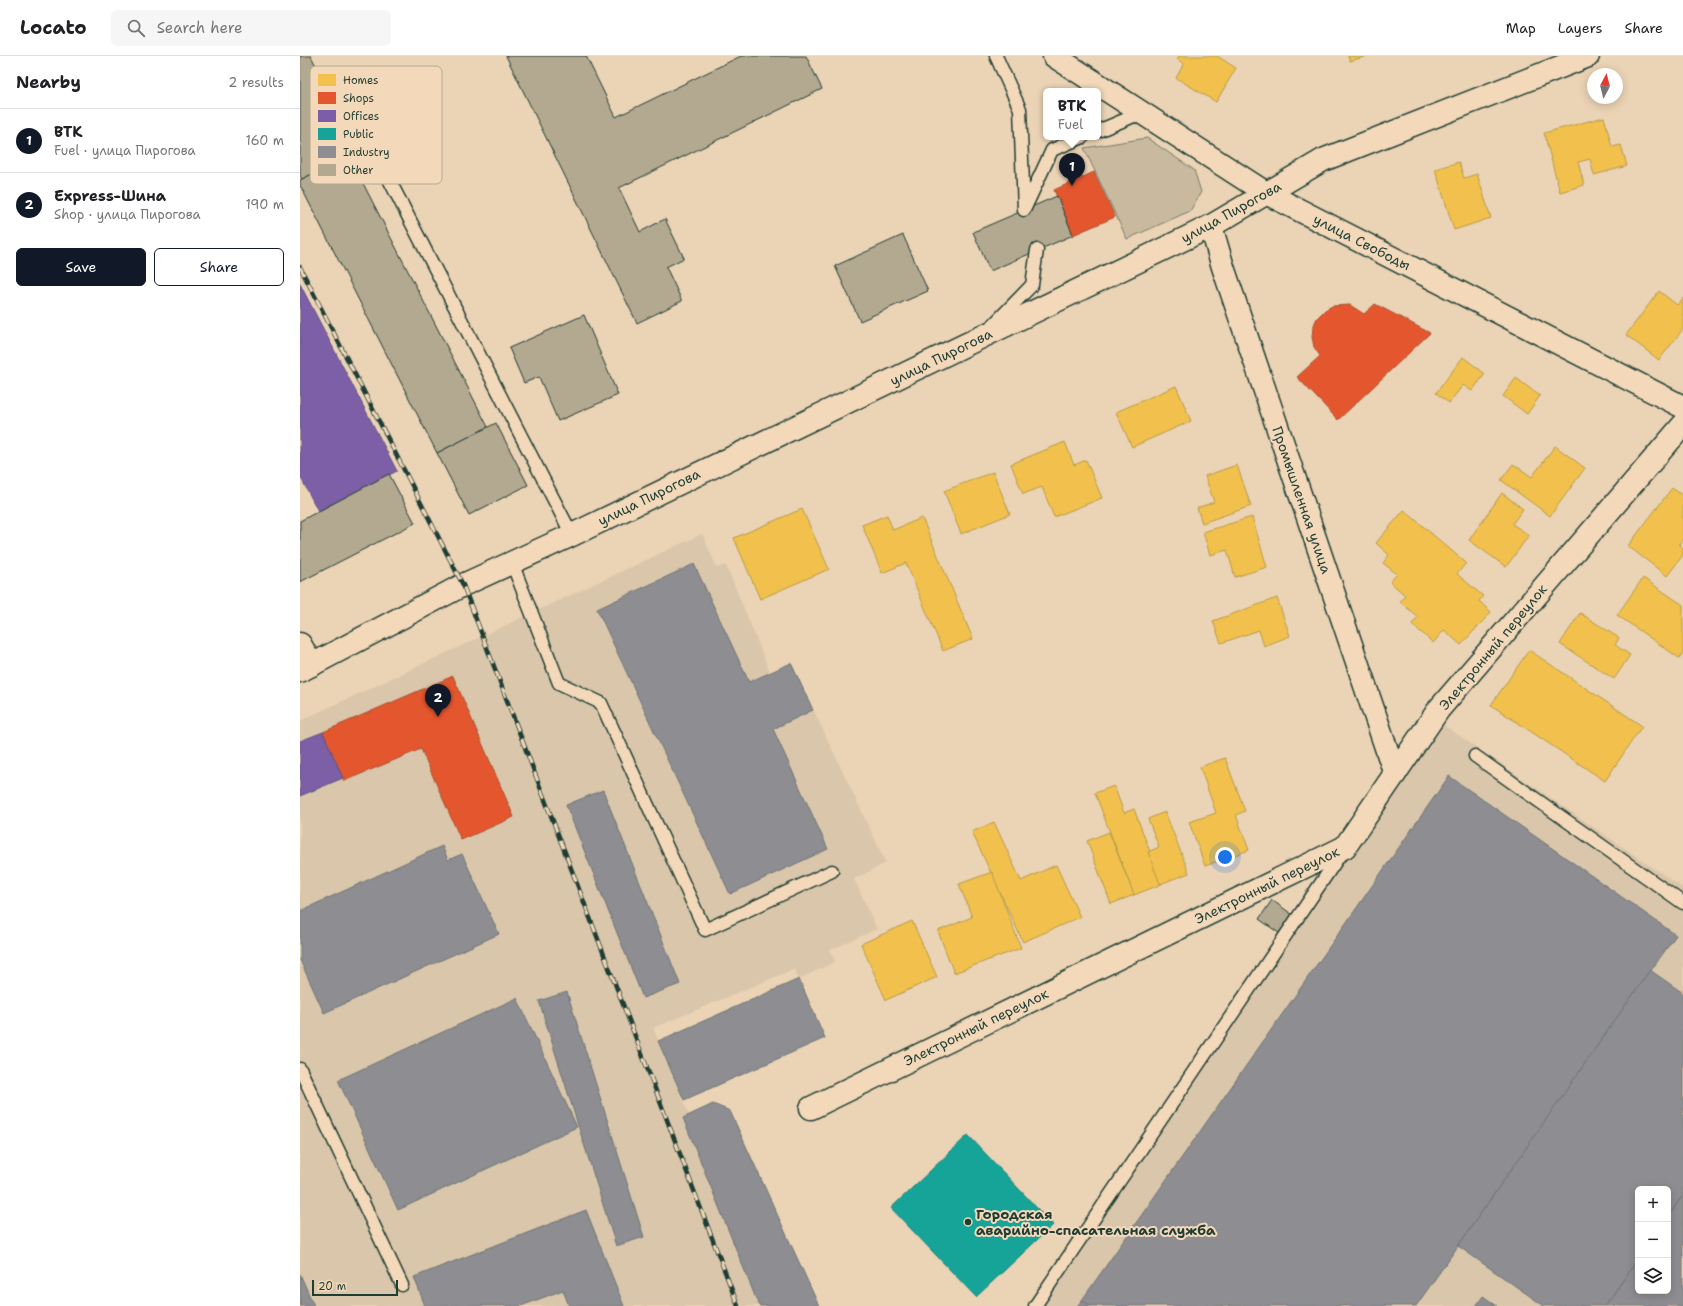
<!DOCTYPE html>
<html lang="en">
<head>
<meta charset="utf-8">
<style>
  body { margin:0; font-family:"Shantell Sans",sans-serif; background:#f6f6f6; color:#202124 }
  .controls { position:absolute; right:12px; bottom:12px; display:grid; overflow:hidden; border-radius:6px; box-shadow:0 2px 10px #0003 }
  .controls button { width:36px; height:36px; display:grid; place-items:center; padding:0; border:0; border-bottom:1px solid #e0e0e0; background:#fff; color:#202124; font:20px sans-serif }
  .compass { position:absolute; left:1287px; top:12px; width:36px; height:36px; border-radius:50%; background:#fff; box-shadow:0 2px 10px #0003; rotate:7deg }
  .scale { position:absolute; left:12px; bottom:10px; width:86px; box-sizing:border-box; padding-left:4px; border:2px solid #1f3d34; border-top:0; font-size:11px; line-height:14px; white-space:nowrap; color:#1f3d34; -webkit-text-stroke:3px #f3d9ba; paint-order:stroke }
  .you { position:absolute; left:925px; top:801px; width:14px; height:14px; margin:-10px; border:3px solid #fff; border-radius:50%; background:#1a73e8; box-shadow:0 0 0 6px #1a73e833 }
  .badge { display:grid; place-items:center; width:26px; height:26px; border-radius:50%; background:#111827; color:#fff; font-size:13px; font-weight:700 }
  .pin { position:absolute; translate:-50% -33px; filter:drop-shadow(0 1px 2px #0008) }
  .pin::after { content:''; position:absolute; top:21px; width:14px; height:12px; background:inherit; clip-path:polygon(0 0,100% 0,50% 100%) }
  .popup { position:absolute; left:743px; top:32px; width:58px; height:52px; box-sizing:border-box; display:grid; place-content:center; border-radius:6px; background:#fff; filter:drop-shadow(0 1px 3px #0005); font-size:13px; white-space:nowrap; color:#757577 }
  .popup b { font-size:15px; color:#202124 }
  .popup::after { content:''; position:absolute; left:50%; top:100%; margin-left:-8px; border:8px solid transparent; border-top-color:#fff }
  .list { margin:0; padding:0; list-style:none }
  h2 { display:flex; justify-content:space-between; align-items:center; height:52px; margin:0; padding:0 16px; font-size:17px }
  h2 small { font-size:13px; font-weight:400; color:#757577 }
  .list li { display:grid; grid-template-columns:26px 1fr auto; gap:12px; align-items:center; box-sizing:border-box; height:64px; padding:0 16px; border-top:1px solid #e0e0e0 }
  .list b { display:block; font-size:15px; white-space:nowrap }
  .list p { margin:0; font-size:13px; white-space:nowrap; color:#757577 }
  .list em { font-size:13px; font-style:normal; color:#757577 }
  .actions { display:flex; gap:8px; padding:12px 16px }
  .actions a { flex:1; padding:9px 0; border:1px solid #111827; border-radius:6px; text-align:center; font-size:14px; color:#111827 }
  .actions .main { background:#111827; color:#fff }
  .icon { flex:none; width:22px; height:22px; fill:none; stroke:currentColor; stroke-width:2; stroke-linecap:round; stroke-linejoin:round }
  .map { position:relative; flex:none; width:1383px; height:1250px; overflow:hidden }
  header { display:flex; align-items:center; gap:24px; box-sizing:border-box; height:56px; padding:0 20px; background:#fff; border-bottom:1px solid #e0e0e0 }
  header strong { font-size:19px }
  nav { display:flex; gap:22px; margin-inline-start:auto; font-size:14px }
  .search { width:280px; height:36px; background:#f6f6f6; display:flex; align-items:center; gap:10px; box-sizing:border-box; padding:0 14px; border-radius:6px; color:#757577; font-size:15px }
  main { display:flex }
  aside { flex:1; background:#fff }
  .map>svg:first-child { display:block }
  .built { fill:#dac6aa; fill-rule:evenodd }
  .green { fill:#c9ba9f; stroke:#747c6a }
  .homes { fill:#f2c14e; stroke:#b39946 }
  .shops { fill:#e4572e; stroke:#a94f30 }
  .offices { fill:#7b5ea7; stroke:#5f5484 }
  .public { fill:#17a398; stroke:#19847a }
  .industry { fill:#8d8d92; stroke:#6c7576 }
  .building { fill:#b2a990; stroke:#1f3d34 }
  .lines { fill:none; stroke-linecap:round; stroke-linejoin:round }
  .lane-casing { stroke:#1f3d34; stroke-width:15 }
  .street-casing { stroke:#1f3d34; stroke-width:25 }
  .secondary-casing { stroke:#1f3d34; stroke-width:25 }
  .lane { stroke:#f3d9ba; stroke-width:12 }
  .street { stroke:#f3d9ba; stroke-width:22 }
  .secondary { stroke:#f3d9ba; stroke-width:22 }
  .rail-casing { stroke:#1f3d34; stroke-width:4.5 }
  .rail { stroke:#f3d9ba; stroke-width:3; stroke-dasharray:9; stroke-linecap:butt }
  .poi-dot { fill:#1f3d34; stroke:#f3d9ba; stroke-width:1.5 }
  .labels { text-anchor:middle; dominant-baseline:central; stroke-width:4; stroke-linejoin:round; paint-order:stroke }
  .street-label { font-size:14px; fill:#1f3d34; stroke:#f3d9ba }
  .poi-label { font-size:14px; font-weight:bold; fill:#1f3d34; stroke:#f3d9ba; text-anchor:start }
  .key { fill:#f3d9ba; stroke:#b3aa92; stroke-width:1 }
  .key-label { font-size:11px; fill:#1f3d34 }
</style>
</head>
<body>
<header>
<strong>Locato</strong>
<div class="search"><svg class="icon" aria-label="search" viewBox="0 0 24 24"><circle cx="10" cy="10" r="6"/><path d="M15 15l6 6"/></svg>Search here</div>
<nav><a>Map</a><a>Layers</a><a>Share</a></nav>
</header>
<main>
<aside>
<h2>Nearby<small>2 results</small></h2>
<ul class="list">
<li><span class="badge">1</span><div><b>ВТК</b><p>Fuel · улица Пирогова</p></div><em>160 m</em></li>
<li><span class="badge">2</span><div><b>Express-Шина</b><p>Shop · улица Пирогова</p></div><em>190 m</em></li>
</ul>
<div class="actions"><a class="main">Save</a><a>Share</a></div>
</aside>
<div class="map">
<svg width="1383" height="1250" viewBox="0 0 1383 1250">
  <rect width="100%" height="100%" fill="#ebd3b5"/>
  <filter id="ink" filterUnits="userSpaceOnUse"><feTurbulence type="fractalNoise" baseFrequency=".025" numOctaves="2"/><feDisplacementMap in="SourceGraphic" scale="8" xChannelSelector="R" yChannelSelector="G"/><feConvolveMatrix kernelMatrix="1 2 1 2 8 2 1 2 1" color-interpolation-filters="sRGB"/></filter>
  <g filter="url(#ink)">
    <g class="built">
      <path d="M 402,478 L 417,512 L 426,509 L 470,616 L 491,607 L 586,807 L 554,823 L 577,873 L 530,894 L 535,906 L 499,923 L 494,913 L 353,972 L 432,1163 L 464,1250 L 0,1250 L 0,665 Z"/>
      <path d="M 1139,666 L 1383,832 L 1383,1250 L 734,1250 L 769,1213 ZM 1338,1133 L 1368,1133 L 1368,1235 L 1338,1235 Z"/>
    </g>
    <path class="green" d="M 847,82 L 894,114 L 901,136 L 890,155 L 827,183 L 784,92 Z"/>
    <g class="homes">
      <path d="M 879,0 L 917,0 L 936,12 L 916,46 L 876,22 L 884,8 L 877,3 Z"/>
      <path d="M 1048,0 L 1068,0 L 1050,5 Z"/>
      <path d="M 1304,61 L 1312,91 L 1321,89 L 1327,110 L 1294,119 L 1290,103 L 1278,106 L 1284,129 L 1260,136 L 1244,77 Z"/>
      <path d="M 1159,106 L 1164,122 L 1177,118 L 1191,162 L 1154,174 L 1135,113 Z"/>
      <path d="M 1359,235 L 1377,249 L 1383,242 L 1383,273 L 1359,304 L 1326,279 Z"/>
      <path d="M 1163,301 L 1185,318 L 1172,335 L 1163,329 L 1149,347 L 1136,337 Z"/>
      <path d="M 1216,322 L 1240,340 L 1227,358 L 1203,340 Z"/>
      <path d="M 876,330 L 891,365 L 832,391 L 816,356 Z"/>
      <path d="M 765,386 L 774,409 L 786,404 L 802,442 L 754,461 L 742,431 L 723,438 L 711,408 Z"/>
      <path d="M 1255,390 L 1285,412 L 1250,460 L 1201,424 L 1213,408 L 1232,421 Z"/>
      <path d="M 937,409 L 951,450 L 902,467 L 897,452 L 914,446 L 905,420 Z"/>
      <path d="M 693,416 L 710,458 L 661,478 L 644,435 Z"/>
      <path d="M 1372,432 L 1383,440 L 1383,482 L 1379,488 L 1383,492 L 1383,499 L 1367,520 L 1328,490 Z"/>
      <path d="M 1202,437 L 1223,453 L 1212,468 L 1229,479 L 1206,511 L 1169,484 Z"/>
      <path d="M 502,453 L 529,513 L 460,543 L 434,482 Z"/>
      <path d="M 1104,454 L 1166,507 L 1157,518 L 1183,540 L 1179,545 L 1191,556 L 1161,589 L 1144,574 L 1133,587 L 1112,568 L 1118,561 L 1100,546 L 1105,539 L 1090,526 L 1097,518 L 1083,507 L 1089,499 L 1076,487 Z"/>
      <path d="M 587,459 L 593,474 L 622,462 L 673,583 L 643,595 L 606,507 L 582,517 L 562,469 Z"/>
      <path d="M 952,461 L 967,511 L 935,521 L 927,494 L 910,499 L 903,476 Z"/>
      <path d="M 1343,522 L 1383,549 L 1383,597 L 1379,602 L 1317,559 Z"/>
      <path d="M 977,542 L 990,580 L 964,590 L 959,574 L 921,587 L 913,565 Z"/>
      <path d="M 1280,557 L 1319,582 L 1315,589 L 1330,599 L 1314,623 L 1260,588 Z"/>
      <path d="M 1229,594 L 1342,670 L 1305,725 L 1191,649 Z"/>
      <path d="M 925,702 L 945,755 L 936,759 L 949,794 L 905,810 L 889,766 L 916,757 L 900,711 Z"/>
      <path d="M 814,730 L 824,757 L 834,753 L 862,828 L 834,839 L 795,737 Z"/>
      <path d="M 865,756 L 889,817 L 860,828 L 848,796 L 859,791 L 848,763 Z"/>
      <path d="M 694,766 L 721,825 L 756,809 L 780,861 L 723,886 L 672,776 Z"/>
      <path d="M 809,776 L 834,839 L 811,848 L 787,785 Z"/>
      <path d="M 692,816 L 721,892 L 654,917 L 638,875 L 672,861 L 659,828 Z"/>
      <path d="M 612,865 L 637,921 L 586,944 L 561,888 Z"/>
    </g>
    <g class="shops">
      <path d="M 794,116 L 815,161 L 773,179 L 754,134 Z"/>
      <path d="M 1075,248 L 1130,277 L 1038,364 L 997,321 L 1020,300 L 1014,291 L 1012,281 L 1013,271 L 1017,262 L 1025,254 L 1032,250 L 1050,249 L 1064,258 Z"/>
      <path d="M 153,620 L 214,761 L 161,784 L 121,693 L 44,725 L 23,676 Z"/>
    </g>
    <g class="offices">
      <path d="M 0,228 L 97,415 L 18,455 L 0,420 Z"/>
      <path d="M 23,676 L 43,722 L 0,740 L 0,685 Z"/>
    </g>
    <path class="public" d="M 668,1079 L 753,1169 L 676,1241 L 591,1152 Z"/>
    <g class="industry">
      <path d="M 394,508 L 449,626 L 491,607 L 513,654 L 473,673 L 528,793 L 430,838 L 297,553 Z"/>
      <path d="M 1149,720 L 1376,879 L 1116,1250 L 791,1250 L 782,1244 Z"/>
      <path d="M 303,734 L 380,928 L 343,942 L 266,749 Z"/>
      <path d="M 142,790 L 148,804 L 162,798 L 199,878 L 24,957 L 0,904 L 0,855 Z"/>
      <path d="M 1350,914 L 1383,937 L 1383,1139 L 1368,1161 L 1368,1133 L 1338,1133 L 1338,1203 L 1305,1250 L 1244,1250 L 1158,1190 Z"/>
      <path d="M 499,923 L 525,982 L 384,1044 L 358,985 Z"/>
      <path d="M 267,936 L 344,1181 L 316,1190 L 239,945 Z"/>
      <path d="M 217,942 L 277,1071 L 98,1154 L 38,1024 Z"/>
      <path d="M 413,1048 L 430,1055 L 519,1250 L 459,1250 L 383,1062 Z"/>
      <path d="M 1383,1139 L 1383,1250 L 1305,1250 L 1338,1203 L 1338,1235 L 1368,1235 L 1368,1161 Z"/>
      <path d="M 286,1154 L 324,1250 L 269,1250 L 263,1234 L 221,1250 L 125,1250 L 114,1221 Z"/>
      <path d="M 0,1218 L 14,1250 L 0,1250 Z"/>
      <path d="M 1183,1240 L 1197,1250 L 1176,1250 Z"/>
      <path d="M 782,1244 L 791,1250 L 777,1250 Z"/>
    </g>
    <g class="building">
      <path d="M 0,0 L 11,0 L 59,95 L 2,123 L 0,120 Z"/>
      <path d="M 206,0 L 286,0 L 316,61 L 441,0 L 506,0 L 522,33 L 319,132 L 340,176 L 365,163 L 384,202 L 366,211 L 382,245 L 337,267 Z"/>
      <path d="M 49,100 L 188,371 L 137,397 L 0,129 L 0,124 Z"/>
      <path d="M 757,140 L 773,179 L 690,215 L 673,176 Z"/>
      <path d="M 603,179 L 628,235 L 560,265 L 535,210 Z"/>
      <path d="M 284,259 L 318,339 L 258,365 L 239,321 L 224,327 L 209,292 Z"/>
      <path d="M 196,367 L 228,429 L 169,459 L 137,397 Z"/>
      <path d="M 89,418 L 115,467 L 0,526 L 0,465 Z"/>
      <path d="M 972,844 L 997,862 L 983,880 L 959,863 Z"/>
    </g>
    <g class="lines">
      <g class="lane-casing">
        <g id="lane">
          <path d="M 696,0 L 720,53 L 724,154"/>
          <path d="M 41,30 L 272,479"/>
          <path d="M 798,75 L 841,57"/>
          <path d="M 725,152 L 752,94 L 783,81"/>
          <path d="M 693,269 L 732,229 L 737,194"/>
          <path d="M 212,507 L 259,627 L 301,647 L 405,874 L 532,815"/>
          <path d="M 1175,700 L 1383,847"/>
          <path d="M 0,1013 L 102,1229"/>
          <path d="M 735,1250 L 1042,796"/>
        </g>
      </g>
      <g class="street-casing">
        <g id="street">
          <path d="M 911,170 L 923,211 L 1095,718"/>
          <path d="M 0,588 L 12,609"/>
          <path d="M 511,1052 L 1045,791 L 1139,653 L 1383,369"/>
        </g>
      </g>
      <g class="secondary-casing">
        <g id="secondary">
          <path d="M 754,0 L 966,137 L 1383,351"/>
          <path d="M 0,615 L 163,529 L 272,479 L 911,170 L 1023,104 L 1288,0"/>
        </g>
      </g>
      <use href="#lane" class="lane"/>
      <use href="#street" class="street"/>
      <use href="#secondary" class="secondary"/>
      <g class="rail-casing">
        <path id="rail" d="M 0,211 L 163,529 L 438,1250"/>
      </g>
      <use href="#rail" class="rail"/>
    </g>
  </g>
  <circle class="poi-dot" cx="668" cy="1166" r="4"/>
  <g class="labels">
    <g class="street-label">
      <text transform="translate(931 156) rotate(-29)">улица Пирогова</text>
      <text transform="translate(1062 186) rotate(27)">улица Свободы</text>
      <text transform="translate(641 301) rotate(-26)">улица Пирогова</text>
      <text transform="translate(349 441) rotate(-26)">улица Пирогова</text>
      <text transform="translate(1002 444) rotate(71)">Промышленная улица</text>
      <text transform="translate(1193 591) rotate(-50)">Электронный переулок</text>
      <text transform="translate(967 829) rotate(-26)">Электронный переулок</text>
      <text transform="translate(676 971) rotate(-26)">Электронный переулок</text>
    </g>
    <g class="poi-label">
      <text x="676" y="1158">Городская<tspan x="676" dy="16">аварийно-спасательная служба</tspan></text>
    </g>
  </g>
  <rect x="10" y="10" width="132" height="118" rx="6" class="key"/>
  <rect x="18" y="18" width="18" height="12" fill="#f2c14e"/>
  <rect x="18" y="36" width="18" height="12" fill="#e4572e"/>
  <rect x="18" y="54" width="18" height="12" fill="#7b5ea7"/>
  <rect x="18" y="72" width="18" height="12" fill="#17a398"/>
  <rect x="18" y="90" width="18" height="12" fill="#8d8d92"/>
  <rect x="18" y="108" width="18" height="12" fill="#b2a990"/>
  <g class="key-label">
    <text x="43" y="28">Homes</text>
    <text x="43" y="46">Shops</text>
    <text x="43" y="64">Offices</text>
    <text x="43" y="82">Public</text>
    <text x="43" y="100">Industry</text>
    <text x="43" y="118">Other</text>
  </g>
</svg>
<div class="controls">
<button>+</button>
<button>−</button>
<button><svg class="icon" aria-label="layers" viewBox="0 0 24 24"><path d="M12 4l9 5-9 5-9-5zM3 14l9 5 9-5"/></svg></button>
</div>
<svg class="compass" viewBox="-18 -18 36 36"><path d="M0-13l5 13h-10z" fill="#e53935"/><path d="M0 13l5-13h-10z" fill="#757577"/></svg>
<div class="scale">20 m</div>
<div class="you"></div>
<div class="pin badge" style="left:772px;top:130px">1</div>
<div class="popup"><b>ВТК</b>Fuel</div>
<div class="pin badge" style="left:138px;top:661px">2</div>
</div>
</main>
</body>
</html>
